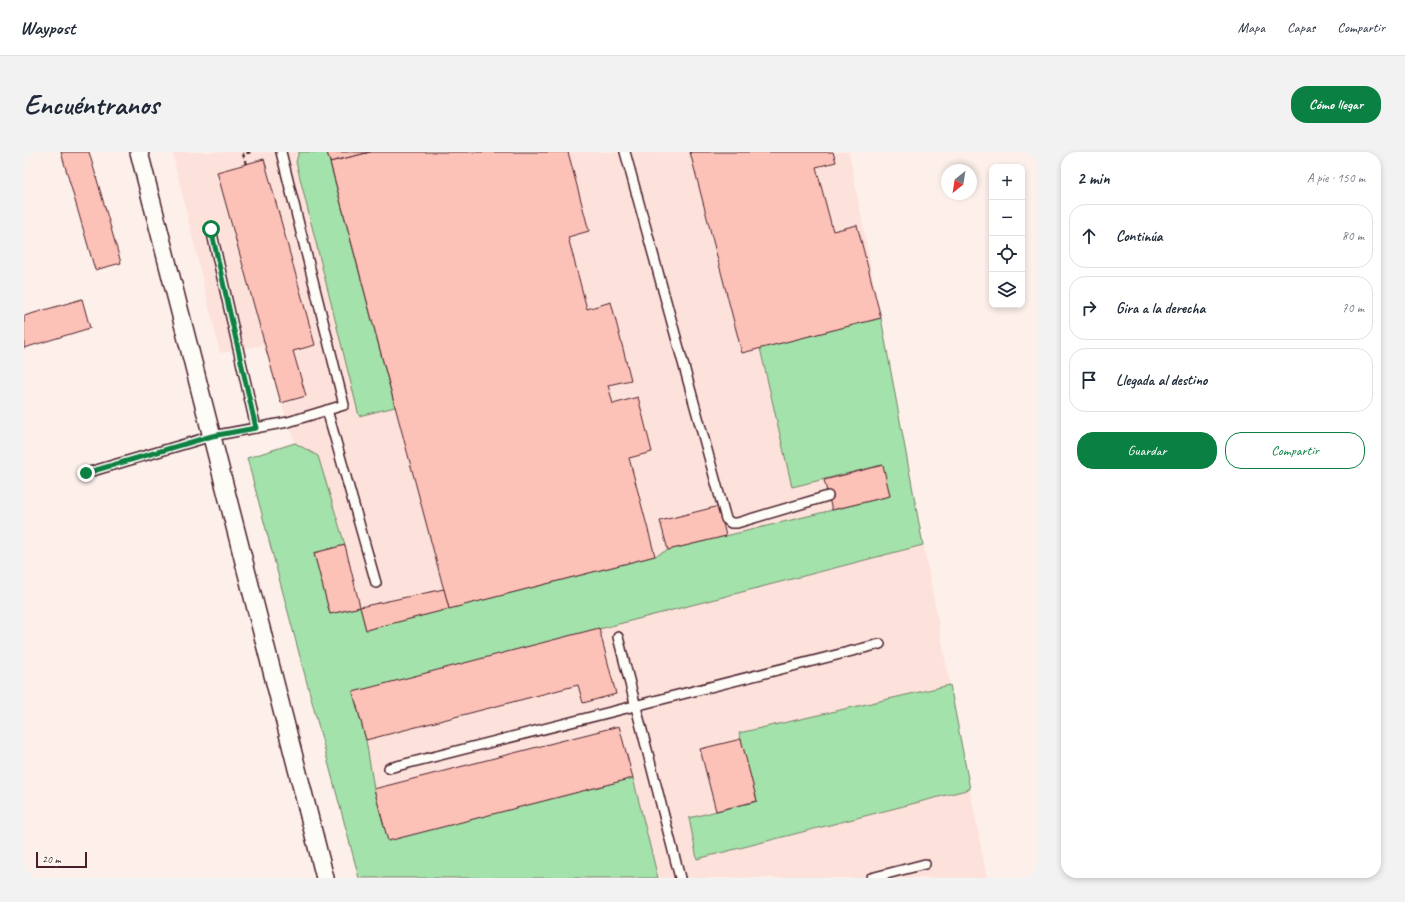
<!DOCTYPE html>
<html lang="es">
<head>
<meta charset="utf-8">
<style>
  body { margin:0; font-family:Caveat,sans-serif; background:#f2f2f3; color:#1f2937 }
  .controls { position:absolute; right:12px; top:12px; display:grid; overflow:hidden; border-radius:8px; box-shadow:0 2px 6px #0003 }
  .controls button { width:36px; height:36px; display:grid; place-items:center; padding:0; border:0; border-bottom:1px solid #e0e1e3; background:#fff; color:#1f2937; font:20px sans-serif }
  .compass { position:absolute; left:917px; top:12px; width:36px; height:36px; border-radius:50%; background:#fff; box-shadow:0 2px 6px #0003; rotate:210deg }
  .scale { position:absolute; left:12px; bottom:10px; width:51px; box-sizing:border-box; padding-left:4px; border:2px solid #4a1f2b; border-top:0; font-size:11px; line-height:14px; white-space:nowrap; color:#4a1f2b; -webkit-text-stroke:3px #fdfcf7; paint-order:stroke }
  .stop { position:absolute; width:12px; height:12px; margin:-9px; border:3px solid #0b8043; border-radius:50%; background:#fff }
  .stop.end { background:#0b8043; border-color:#fff; box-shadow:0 1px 4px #0008 }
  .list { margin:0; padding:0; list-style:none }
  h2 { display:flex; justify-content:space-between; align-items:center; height:52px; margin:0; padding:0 16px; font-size:17px }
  h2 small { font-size:13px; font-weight:400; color:#747a83 }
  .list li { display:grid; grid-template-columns:26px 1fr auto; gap:12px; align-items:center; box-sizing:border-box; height:64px; margin:0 8px 8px; padding:0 8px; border:1px solid #e0e1e3; border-radius:16px }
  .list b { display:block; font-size:15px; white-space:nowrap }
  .list em { font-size:13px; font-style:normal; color:#747a83 }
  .actions { display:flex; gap:8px; padding:12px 16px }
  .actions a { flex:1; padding:9px 0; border:1px solid #0b8043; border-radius:16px; text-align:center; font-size:14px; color:#0b8043 }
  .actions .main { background:#0b8043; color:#fff }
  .icon { flex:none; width:22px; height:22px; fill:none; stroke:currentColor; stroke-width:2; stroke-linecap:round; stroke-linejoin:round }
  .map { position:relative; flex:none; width:1013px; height:726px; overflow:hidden; border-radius:16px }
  header { display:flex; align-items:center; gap:24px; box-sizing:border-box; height:56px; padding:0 20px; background:#fff; border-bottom:1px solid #e0e1e3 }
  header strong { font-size:19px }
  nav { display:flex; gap:22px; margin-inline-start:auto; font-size:14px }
  .intro { display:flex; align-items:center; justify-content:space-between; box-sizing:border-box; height:96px; padding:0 24px }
  h1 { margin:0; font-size:28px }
  .button { padding:10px 18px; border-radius:16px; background:#0b8043; color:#fff; font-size:14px; font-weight:700 }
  main { display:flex; gap:24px; padding:0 24px }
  aside { flex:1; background:#fff; border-radius:16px; box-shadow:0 2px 6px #0003 }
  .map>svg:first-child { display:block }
  .built { fill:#fde2db }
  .green { fill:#a3e2aa; stroke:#76806a }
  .building { fill:#fdc2b7; stroke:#4a1f2b }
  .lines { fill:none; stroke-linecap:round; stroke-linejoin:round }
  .service-casing { stroke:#4a1f2b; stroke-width:12 }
  .minor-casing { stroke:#4a1f2b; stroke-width:20 }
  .path { stroke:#4a1f2b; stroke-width:2.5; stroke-dasharray:4 3; stroke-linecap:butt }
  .service { stroke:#fdfcf7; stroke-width:9 }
  .minor { stroke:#fdfcf7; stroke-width:17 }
  .route { stroke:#0b8043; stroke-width:5 }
</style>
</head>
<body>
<header>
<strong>Waypost</strong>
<nav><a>Mapa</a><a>Capas</a><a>Compartir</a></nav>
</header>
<div class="intro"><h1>Encuéntranos</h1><a class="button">Cómo llegar</a></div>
<main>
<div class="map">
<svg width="1013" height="726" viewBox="0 0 1013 726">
  <rect width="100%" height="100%" fill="#fdf0ea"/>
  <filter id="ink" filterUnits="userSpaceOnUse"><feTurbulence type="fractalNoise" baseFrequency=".025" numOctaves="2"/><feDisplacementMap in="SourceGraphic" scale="8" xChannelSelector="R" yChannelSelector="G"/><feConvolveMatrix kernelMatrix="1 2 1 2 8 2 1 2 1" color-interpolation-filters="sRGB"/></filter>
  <g filter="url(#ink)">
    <path class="built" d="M 148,0 L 825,0 L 963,726 L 335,726 L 223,306 L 271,290 L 257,251 L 241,193 L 196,201 Z"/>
    <g class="green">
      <path d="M 275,0 L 303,0 L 371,255 L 335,264 L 272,10 Z"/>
      <path d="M 857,166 L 899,393 L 329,541 L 342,588 L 350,637 L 364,688 L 609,626 L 634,726 L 335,726 L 223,306 L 271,291 L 294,304 L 321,393 L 290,401 L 306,462 L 336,455 L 342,478 L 631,404 L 644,398 L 866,344 L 858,313 L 768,335 L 736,196 Z"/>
      <path d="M 926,533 L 946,637 L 673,707 L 665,666 L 733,649 L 715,581 Z"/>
    </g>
    <g class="building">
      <path d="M 37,0 L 65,0 L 97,111 L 71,118 Z"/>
      <path d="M 303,0 L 347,0 L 306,10 Z"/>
      <path d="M 347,0 L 544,0 L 565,79 L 544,85 L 563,157 L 587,150 L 607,228 L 584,233 L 589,252 L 614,245 L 628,300 L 605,306 L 631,404 L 425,457 L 306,10 Z"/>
      <path d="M 666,0 L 809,0 L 812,10 L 792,15 L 809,79 L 833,73 L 857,166 L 718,201 Z"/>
      <path d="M 240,7 L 291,193 L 269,199 L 282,244 L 257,251 L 193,20 Z"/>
      <path d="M 58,147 L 66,176 L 0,196 L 0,164 Z"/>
      <path d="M 859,313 L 866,344 L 808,358 L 800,328 Z"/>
      <path d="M 695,354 L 702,384 L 644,398 L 636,369 Z"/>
      <path d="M 321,393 L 336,455 L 306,462 L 290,401 Z"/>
      <path d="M 420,437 L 425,457 L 342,478 L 336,455 Z"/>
      <path d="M 575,476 L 592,542 L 559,551 L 554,533 L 342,588 L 329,540 Z"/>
      <path d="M 595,574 L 609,626 L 364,689 L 350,637 Z"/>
      <path d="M 717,587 L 733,649 L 692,659 L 676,597 Z"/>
    </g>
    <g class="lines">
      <g class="service-casing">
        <g id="service">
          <path d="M 601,0 L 702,367 L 707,371 L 713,371 L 804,344"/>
          <path d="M 187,77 L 232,276"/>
          <path d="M 303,258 L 352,431"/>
          <path d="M 62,321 L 188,284 L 264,270 L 320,253 L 257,0"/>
          <path d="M 594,485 L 656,726"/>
          <path d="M 365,616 L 856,492"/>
          <path d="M 847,726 L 901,712"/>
        </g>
      </g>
      <g class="minor-casing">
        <path id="minor" d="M 115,0 L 301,726"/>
      </g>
      <path class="path" d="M 222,12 L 219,2 L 227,0"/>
      <use href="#service" class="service"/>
      <use href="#minor" class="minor"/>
    </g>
  </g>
  <g class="lines" filter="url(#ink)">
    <path class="route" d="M 62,321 L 188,284 L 232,276 L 187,77"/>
  </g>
</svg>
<div class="controls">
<button>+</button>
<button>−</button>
<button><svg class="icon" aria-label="locate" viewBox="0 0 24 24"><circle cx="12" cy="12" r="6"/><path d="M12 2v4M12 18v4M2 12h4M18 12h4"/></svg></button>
<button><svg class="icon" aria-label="layers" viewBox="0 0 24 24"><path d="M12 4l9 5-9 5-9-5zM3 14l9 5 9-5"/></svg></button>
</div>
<svg class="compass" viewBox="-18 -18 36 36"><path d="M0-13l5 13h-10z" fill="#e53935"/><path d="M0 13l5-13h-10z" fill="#747a83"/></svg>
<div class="scale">20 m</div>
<div class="stop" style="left:187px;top:77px"></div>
<div class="stop end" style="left:62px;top:321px"></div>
</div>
<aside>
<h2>2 min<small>A pie · 150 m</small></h2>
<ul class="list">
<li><svg class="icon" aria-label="ahead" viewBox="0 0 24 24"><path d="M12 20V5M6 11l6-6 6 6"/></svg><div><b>Continúa</b></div><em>80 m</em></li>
<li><svg class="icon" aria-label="right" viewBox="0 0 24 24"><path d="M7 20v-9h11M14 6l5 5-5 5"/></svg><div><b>Gira a la derecha</b></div><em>70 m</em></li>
<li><svg class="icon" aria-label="arrive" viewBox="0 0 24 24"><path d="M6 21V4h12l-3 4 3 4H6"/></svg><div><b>Llegada al destino</b></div></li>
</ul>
<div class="actions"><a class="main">Guardar</a><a>Compartir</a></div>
</aside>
</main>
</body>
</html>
